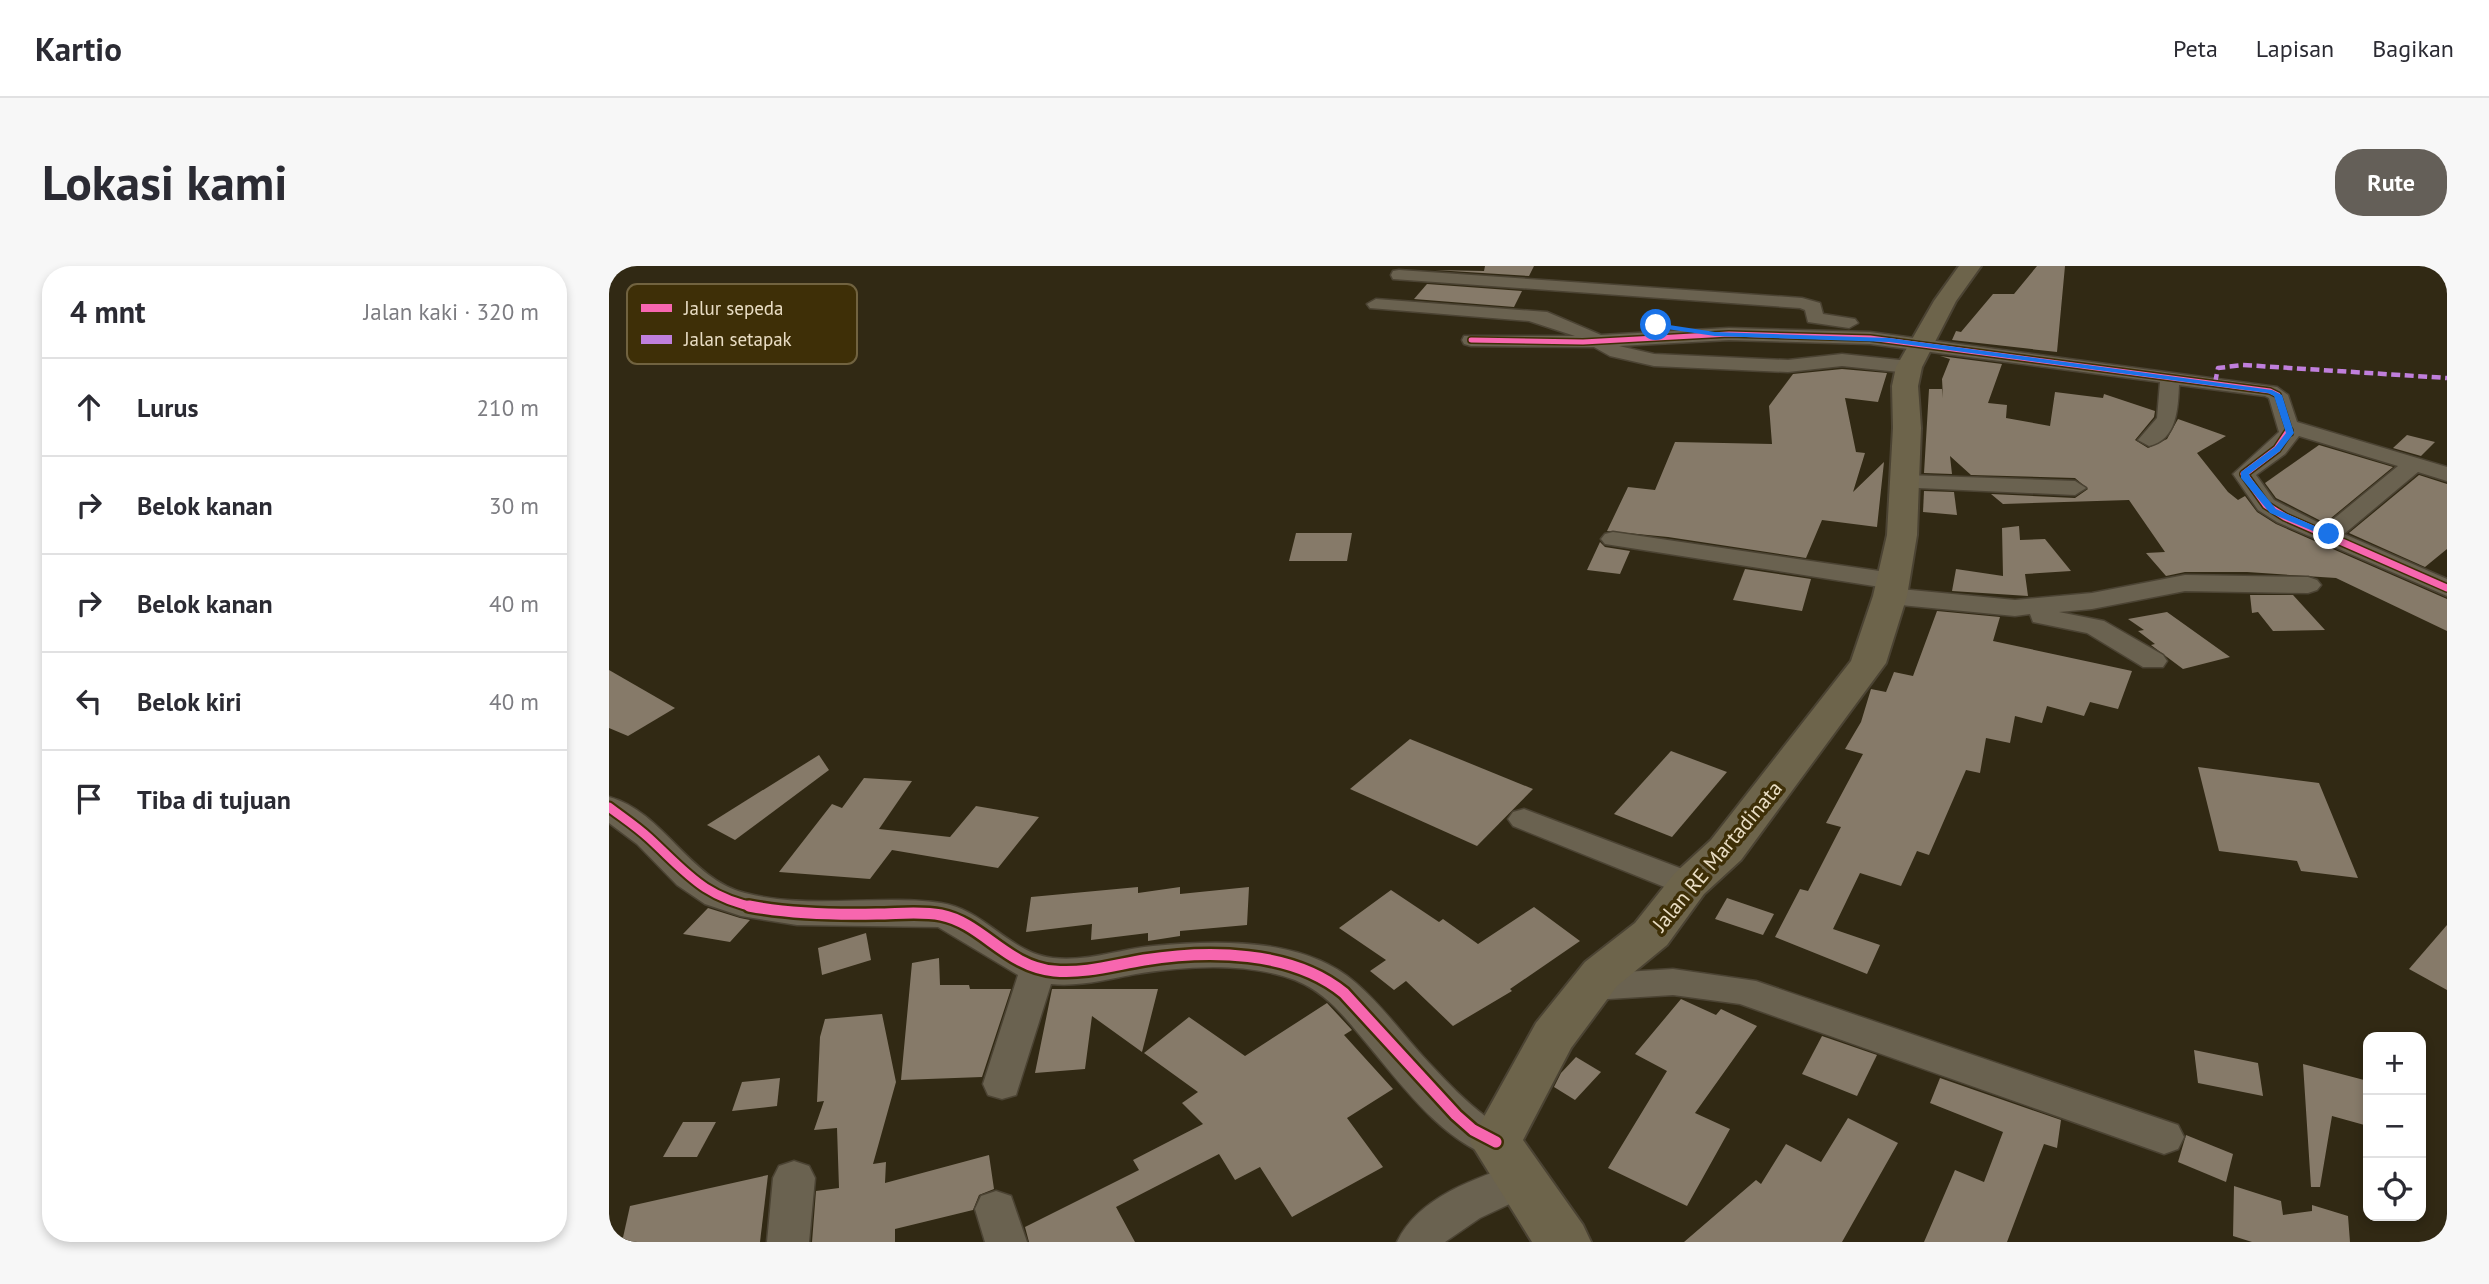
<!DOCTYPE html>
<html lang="id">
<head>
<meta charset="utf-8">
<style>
  body { margin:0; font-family:"PT Sans",sans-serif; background:#f7f7f7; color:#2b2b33 }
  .controls { position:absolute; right:21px; bottom:21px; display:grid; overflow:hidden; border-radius:14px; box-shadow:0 4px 10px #0003 }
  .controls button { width:63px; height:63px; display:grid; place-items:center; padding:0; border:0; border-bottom:2px solid #e1e1e2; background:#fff; color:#2b2b33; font:35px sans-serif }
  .stop { position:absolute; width:21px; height:21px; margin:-16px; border:5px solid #1a73e8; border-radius:50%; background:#fff }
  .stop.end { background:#1a73e8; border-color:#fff; box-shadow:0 2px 7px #0008 }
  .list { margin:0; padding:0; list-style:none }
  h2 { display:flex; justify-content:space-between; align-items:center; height:91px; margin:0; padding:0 28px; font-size:30px }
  h2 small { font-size:23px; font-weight:400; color:#7c7c81 }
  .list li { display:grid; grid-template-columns:46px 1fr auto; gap:21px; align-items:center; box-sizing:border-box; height:98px; padding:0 28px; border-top:2px solid #e1e1e2 }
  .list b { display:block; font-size:26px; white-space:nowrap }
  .list em { font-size:23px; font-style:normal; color:#7c7c81 }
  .icon { flex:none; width:38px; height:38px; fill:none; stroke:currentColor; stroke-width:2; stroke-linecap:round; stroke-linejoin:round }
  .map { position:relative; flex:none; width:1838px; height:976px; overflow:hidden; border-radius:28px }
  header { display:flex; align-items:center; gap:42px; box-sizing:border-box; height:98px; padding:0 35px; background:#fff; border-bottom:2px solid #e1e1e2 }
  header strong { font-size:33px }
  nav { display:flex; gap:38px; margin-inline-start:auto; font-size:24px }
  .intro { display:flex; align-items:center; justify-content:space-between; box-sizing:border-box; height:168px; padding:0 42px }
  h1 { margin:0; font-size:49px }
  .button { padding:18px 32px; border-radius:28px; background:#645f58; color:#fff; font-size:24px; font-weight:700 }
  main { display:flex; gap:42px; padding:0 42px }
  aside { flex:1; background:#fff; border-radius:28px; box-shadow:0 4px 10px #0003 }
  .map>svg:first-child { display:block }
  .building { fill:#867a69 }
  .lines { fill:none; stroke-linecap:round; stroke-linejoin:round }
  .minor-casing { stroke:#4b4333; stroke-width:3 }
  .highway-casing { stroke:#4b4333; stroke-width:4 }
  .minor { fill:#6a6250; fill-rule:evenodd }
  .highway { fill:#6d644b; fill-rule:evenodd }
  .quiet { stroke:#c07fdc; stroke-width:4.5; stroke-dasharray:9 4.5; stroke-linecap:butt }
  .cycleway-far3-casing { stroke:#3e2f07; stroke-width:8 }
  .cycleway-far2-casing { stroke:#3e2f07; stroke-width:10 }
  .cycleway-far1-casing { stroke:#3e2f07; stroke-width:13 }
  .cycleway-casing { stroke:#3e2f07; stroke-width:16 }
  .cycleway-far3 { stroke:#f766af; stroke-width:5 }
  .cycleway-far2 { stroke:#f766af; stroke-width:7 }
  .cycleway-far1 { stroke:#f766af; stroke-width:9 }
  .cycleway { stroke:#f766af; stroke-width:11 }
  .route { fill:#1a73e8 }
  .labels { text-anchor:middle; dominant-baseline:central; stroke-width:7; stroke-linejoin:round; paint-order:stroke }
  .street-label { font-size:21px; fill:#e9ddc4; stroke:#3e2f07 }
  .key { fill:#3e2f07; stroke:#716340; stroke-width:2 }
  .key-label { font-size:19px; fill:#e9ddc4 }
</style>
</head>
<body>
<header>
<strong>Kartio</strong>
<nav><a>Peta</a><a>Lapisan</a><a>Bagikan</a></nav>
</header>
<div class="intro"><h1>Lokasi kami</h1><a class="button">Rute</a></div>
<main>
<aside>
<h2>4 mnt<small>Jalan kaki · 320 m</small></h2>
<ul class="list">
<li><svg class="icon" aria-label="ahead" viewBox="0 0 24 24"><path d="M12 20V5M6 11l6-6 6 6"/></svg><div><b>Lurus</b></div><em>210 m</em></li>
<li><svg class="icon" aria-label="right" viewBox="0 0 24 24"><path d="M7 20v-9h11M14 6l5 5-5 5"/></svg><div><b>Belok kanan</b></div><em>30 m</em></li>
<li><svg class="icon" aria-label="right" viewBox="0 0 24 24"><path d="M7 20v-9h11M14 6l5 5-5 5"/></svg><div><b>Belok kanan</b></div><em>40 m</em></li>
<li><svg class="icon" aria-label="left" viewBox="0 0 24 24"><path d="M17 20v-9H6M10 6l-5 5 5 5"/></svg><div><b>Belok kiri</b></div><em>40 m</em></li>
<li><svg class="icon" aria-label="arrive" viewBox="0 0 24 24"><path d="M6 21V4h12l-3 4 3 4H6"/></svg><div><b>Tiba di tujuan</b></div></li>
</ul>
</aside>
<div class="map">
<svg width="1838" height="976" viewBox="0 0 1838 976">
  <rect width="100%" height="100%" fill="#312914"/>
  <g class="building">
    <path d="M 876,0 L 925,0 L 920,10 L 826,4 L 875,5 Z"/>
    <path d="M 1428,0 L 1456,0 L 1448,86 L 1343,74 L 1347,65 L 1352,66 L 1384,28 L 1405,28 Z"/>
    <path d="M 818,18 L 913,25 L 905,41 L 805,33 Z"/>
    <path d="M 1331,90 L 1393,98 L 1379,137 L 1398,139 L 1397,152 L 1441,160 L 1446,126 L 1494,132 L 1495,128 L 1546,145 L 1545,151 L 1526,174 L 1539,182 L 1558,173 L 1569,153 L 1617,170 L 1588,187 L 1619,226 L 1629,234 L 1636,230 L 1648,246 L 1667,258 L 1838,333 L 1838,365 L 1727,312 L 1638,306 L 1576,306 L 1557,310 L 1537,287 L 1556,286 L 1520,234 L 1394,238 L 1382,228 L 1466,232 L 1479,223 L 1466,212 L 1362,209 L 1341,190 L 1343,208 L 1315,207 L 1320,123 L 1333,123 L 1334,132 L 1333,113 L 1341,93 Z"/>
    <path d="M 1233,103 L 1278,107 L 1269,136 L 1236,132 L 1247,186 L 1256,187 L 1244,226 L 1275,196 L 1268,261 L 1213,254 L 1197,292 L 1059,271 L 998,265 L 1019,221 L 1046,224 L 1066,176 L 1163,178 L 1160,140 L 1184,108 Z"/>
    <path d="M 1798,169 L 1826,176 L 1812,190 L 1784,182 Z"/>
    <path d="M 1710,179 L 1784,201 L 1716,257 L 1667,232 L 1656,217 Z"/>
    <path d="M 1810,209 L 1838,218 L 1838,283 L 1816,301 L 1740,267 Z"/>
    <path d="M 1315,225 L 1345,226 L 1348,249 L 1314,246 Z"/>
    <path d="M 1410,260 L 1411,274 L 1436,273 L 1462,305 L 1416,308 L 1419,330 L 1343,325 L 1347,303 L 1394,310 L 1393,262 Z"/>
    <path d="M 687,267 L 743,267 L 738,295 L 680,295 Z"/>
    <path d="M 991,276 L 996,281 L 1021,285 L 1011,308 L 978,304 Z"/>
    <path d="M 1136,303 L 1202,313 L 1193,345 L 1124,334 Z"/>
    <path d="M 1641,329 L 1684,329 L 1716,364 L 1664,365 L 1649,346 L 1643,347 Z"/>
    <path d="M 1328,345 L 1391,351 L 1384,375 L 1523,405 L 1509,443 L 1481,436 L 1475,450 L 1438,440 L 1433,457 L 1406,450 L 1401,477 L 1377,472 L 1371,507 L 1357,504 L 1320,589 L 1308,585 L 1292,620 L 1251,607 L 1224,663 L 1271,679 L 1258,708 L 1166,671 L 1191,623 L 1199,625 L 1232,561 L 1217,557 L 1254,488 L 1236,483 L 1252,456 L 1262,423 L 1277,426 L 1285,406 L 1304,410 Z"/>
    <path d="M 1558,346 L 1621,391 L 1574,403 L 1542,379 L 1546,378 L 1529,365 L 1535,364 L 1519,353 Z"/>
    <path d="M 0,404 L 66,442 L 19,470 L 0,462 Z"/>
    <path d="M 801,473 L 924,523 L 868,580 L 741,523 Z"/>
    <path d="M 1062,485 L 1118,506 L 1063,571 L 1005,548 Z"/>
    <path d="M 210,489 L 220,504 L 126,574 L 98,559 Z"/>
    <path d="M 1589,501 L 1710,517 L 1749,612 L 1692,605 L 1688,595 L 1610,585 Z"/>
    <path d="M 255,512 L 303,515 L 270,563 L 341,571 L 367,540 L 430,551 L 389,602 L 283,584 L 261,613 L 170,606 L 223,538 L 233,542 Z"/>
    <path d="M 529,621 L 529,627 L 571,621 L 571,628 L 640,621 L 638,659 L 571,665 L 571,670 L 539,675 L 539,667 L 482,674 L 483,658 L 417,666 L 422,631 Z"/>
    <path d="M 782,624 L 830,656 L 834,653 L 869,678 L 925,641 L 971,675 L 901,723 L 903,725 L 844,760 L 797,715 L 785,724 L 761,705 L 777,694 L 730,662 Z"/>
    <path d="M 1118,632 L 1165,648 L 1154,669 L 1106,653 Z"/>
    <path d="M 99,642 L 131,652 L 141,654 L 121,676 L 74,668 Z"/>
    <path d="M 1838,659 L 1838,724 L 1800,703 Z"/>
    <path d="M 257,667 L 262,694 L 213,709 L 209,682 Z"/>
    <path d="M 330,692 L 331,719 L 360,719 L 361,723 L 402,723 L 373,811 L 292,814 L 303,697 Z"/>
    <path d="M 443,723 L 549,723 L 533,786 L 483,750 L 476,803 L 426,807 Z"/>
    <path d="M 1072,733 L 1107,749 L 1112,743 L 1148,760 L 1086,847 L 1121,863 L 1078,940 L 999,902 L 1058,805 L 1026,788 Z"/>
    <path d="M 718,737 L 743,764 L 735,769 L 784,823 L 738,852 L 774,901 L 683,951 L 651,901 L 626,914 L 610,888 L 507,941 L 526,976 L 420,976 L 416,961 L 530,904 L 524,894 L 594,858 L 573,837 L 589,826 L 535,787 L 580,751 L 636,790 Z"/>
    <path d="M 273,748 L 287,816 L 264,898 L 277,896 L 276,917 L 380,889 L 385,923 L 370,929 L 364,944 L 286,963 L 286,976 L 203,976 L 207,925 L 230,922 L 228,862 L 205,864 L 215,835 L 208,836 L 211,771 L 216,753 Z"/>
    <path d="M 1213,770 L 1268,789 L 1248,830 L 1193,808 Z"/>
    <path d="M 1585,784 L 1649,797 L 1654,830 L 1589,817 Z"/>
    <path d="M 967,791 L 992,806 L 966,834 L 945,821 L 952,807 Z"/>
    <path d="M 1694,798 L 1759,815 L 1759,860 L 1723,850 L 1711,921 L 1702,921 Z"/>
    <path d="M 171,812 L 168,840 L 123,845 L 133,816 Z"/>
    <path d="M 1331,812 L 1452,854 L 1448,882 L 1435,878 L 1398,976 L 1315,976 L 1346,904 L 1375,916 L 1394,866 L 1321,837 Z"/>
    <path d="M 1239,852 L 1289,877 L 1233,976 L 1075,976 L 1147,914 L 1152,918 L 1177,878 L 1212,896 Z"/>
    <path d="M 74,856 L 107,856 L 88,891 L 54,891 Z"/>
    <path d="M 1577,869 L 1624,888 L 1617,916 L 1569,896 Z"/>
    <path d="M 159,909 L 151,976 L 13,976 L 21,940 Z"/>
    <path d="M 1625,920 L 1672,935 L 1674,949 L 1703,945 L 1703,939 L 1739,950 L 1741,976 L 1643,976 L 1624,970 Z"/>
  </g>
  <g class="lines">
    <g class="minor-casing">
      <g id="minor">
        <path d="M 790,4 L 1193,32 L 1211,37 L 1214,48 L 1246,53 L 1249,57 L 1240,62 L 1199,56 L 1196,44 L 1191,42 L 784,13 L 782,9 L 784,5 Z"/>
        <path d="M 767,33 L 938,46 L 992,69 L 1120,62 L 1261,66 L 1668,121 L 1679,129 L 1688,156 L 1838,201 L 1838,215 L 1809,206 L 1735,268 L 1838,313 L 1838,330 L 1668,256 L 1649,244 L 1624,208 L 1670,166 L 1660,132 L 1656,130 L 1570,119 C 1569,142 1568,174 1540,180 L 1529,174 L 1548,152 L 1551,116 L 1261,78 L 1120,74 L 1010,80 L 1045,88 L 1179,94 L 1233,88 L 1300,95 L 1310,101 L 1300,107 L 1233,100 L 1179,106 L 1045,100 L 1001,90 L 985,81 L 862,80 L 855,78 L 853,74 L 855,70 L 966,70 L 920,55 L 761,42 L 758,38 ZM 1690,170 L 1789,200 L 1716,260 L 1665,234 L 1647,209 L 1676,188 Z"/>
        <path d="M 1296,209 L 1466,215 L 1477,222 L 1466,229 L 1288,221 L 1285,216 Z"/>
        <path d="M 1004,266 L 1284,307 L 1293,310 L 1297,315 L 1293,320 L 1284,323 L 996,278 L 992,273 L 996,268 Z"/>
        <path d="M 1576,309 L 1699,311 L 1708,314 L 1712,319 L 1708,324 L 1699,327 L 1576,325 L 1483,343 L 1450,346 L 1495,355 L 1554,389 L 1558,395 L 1554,401 L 1534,401 L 1478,367 L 1424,356 L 1421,348 L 1406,350 L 1281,338 L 1272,335 L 1268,330 L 1272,325 L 1281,322 L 1406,334 L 1483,327 Z"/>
        <path d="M 0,531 C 55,546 80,613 136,627 C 202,644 268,628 332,637 C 375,643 402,688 444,692 C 478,696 511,683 544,680 C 608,674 695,671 747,717 C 775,741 797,773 822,799 C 839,817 856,835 876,850 C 888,860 899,861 907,876 L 901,888 L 887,893 C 835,875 798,826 764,785 C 740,757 721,728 686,714 C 639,696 576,700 527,708 C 499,713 471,721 442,718 L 407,829 L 393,833 L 379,829 L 374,818 L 409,709 L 329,661 L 188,659 L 132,650 L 96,638 L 68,619 L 28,578 L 0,557 Z"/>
        <path d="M 915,543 L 1092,610 L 1097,618 L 1092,626 L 1080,629 L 1068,626 L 904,560 L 899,553 L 904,546 Z"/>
        <path d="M 1064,703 L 1147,715 L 1569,859 L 1575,871 L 1569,883 L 1555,888 L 1131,738 L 1064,729 L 983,734 L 970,730 L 965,721 L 970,712 L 983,708 Z"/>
        <path d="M 185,895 L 200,900 L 206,912 L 200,976 L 158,976 L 164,912 L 170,900 Z"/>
        <path d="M 911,897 L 926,902 L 932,914 L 926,926 L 871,952 L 836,976 L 788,976 C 809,931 867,912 911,897 Z"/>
        <path d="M 387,925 L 402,930 L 418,976 L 376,976 L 366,943 L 372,930 Z"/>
      </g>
    </g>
    <g class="highway-casing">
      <path id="highway" d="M 1350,0 L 1372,0 L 1347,35 L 1313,101 L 1309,120 L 1312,162 L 1308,269 L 1298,330 L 1277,397 L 1132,594 L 1095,628 L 1058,679 L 1008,720 L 962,782 L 914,874 L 974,959 L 982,976 L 923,976 L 861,876 L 927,757 L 976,696 L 1026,657 L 1065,608 L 1102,574 L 1242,395 L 1264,330 L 1278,269 L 1284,162 L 1283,120 L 1287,101 L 1325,35 Z"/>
    </g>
    <use href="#minor" class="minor"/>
    <use href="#highway" class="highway"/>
    <path class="quiet" d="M 1606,117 L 1609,102 L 1634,99 L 1838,112"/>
    <g class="cycleway-far3-casing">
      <path id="cycleway-far3" d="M 862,74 L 974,76 L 1120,68 L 1261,72 L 1661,125 L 1669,129 L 1681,167"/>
    </g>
    <g class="cycleway-far2-casing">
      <path id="cycleway-far2" d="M 1680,165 L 1668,183 L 1635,208 L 1657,239 L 1676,251 L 1838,322"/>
    </g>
    <g class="cycleway-far1-casing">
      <path id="cycleway-far1" d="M 0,541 C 13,551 27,560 40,572 C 78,607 94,631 149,642"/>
    </g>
    <g class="cycleway-casing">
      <path id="cycleway" d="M 140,640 C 182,648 225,649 268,648 C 288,648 312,645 332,649 C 373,657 398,701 445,705 C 475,708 505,699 535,694 C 598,684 683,684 735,727 L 847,849 L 864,864 L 887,876"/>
    </g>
    <use href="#cycleway-far3" class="cycleway-far3"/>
    <use href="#cycleway-far2" class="cycleway-far2"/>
    <use href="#cycleway-far1" class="cycleway-far1"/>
    <use href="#cycleway" class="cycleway"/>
  </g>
  <path class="route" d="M 1047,57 L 1106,66 L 1280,72 L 1663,124 L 1673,129 L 1685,167 L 1671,185 L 1640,208 L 1641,211 L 1667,243 L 1724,268 L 1716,270 L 1661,247 L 1632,212 L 1632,206 L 1666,181 L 1677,167 L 1665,130 L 1659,127 L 1280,76 L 1106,70 L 1044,61 Z"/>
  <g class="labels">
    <g class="street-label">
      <text transform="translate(1108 590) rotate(-50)">Jalan RE Martadinata</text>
    </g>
  </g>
  <rect x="18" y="18" width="230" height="80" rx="10" class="key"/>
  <rect x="32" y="38" width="31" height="8" fill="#f766af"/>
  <rect x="32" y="69" width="31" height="9" fill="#c07fdc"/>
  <g class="key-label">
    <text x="75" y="49">Jalur sepeda</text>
    <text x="75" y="80">Jalan setapak</text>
  </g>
</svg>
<div class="controls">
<button>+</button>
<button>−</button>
<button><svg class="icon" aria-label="locate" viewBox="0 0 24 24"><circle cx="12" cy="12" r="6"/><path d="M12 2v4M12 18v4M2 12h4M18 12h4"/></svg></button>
</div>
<div class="stop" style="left:1047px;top:59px"></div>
<div class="stop end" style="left:1720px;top:268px"></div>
</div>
</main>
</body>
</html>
